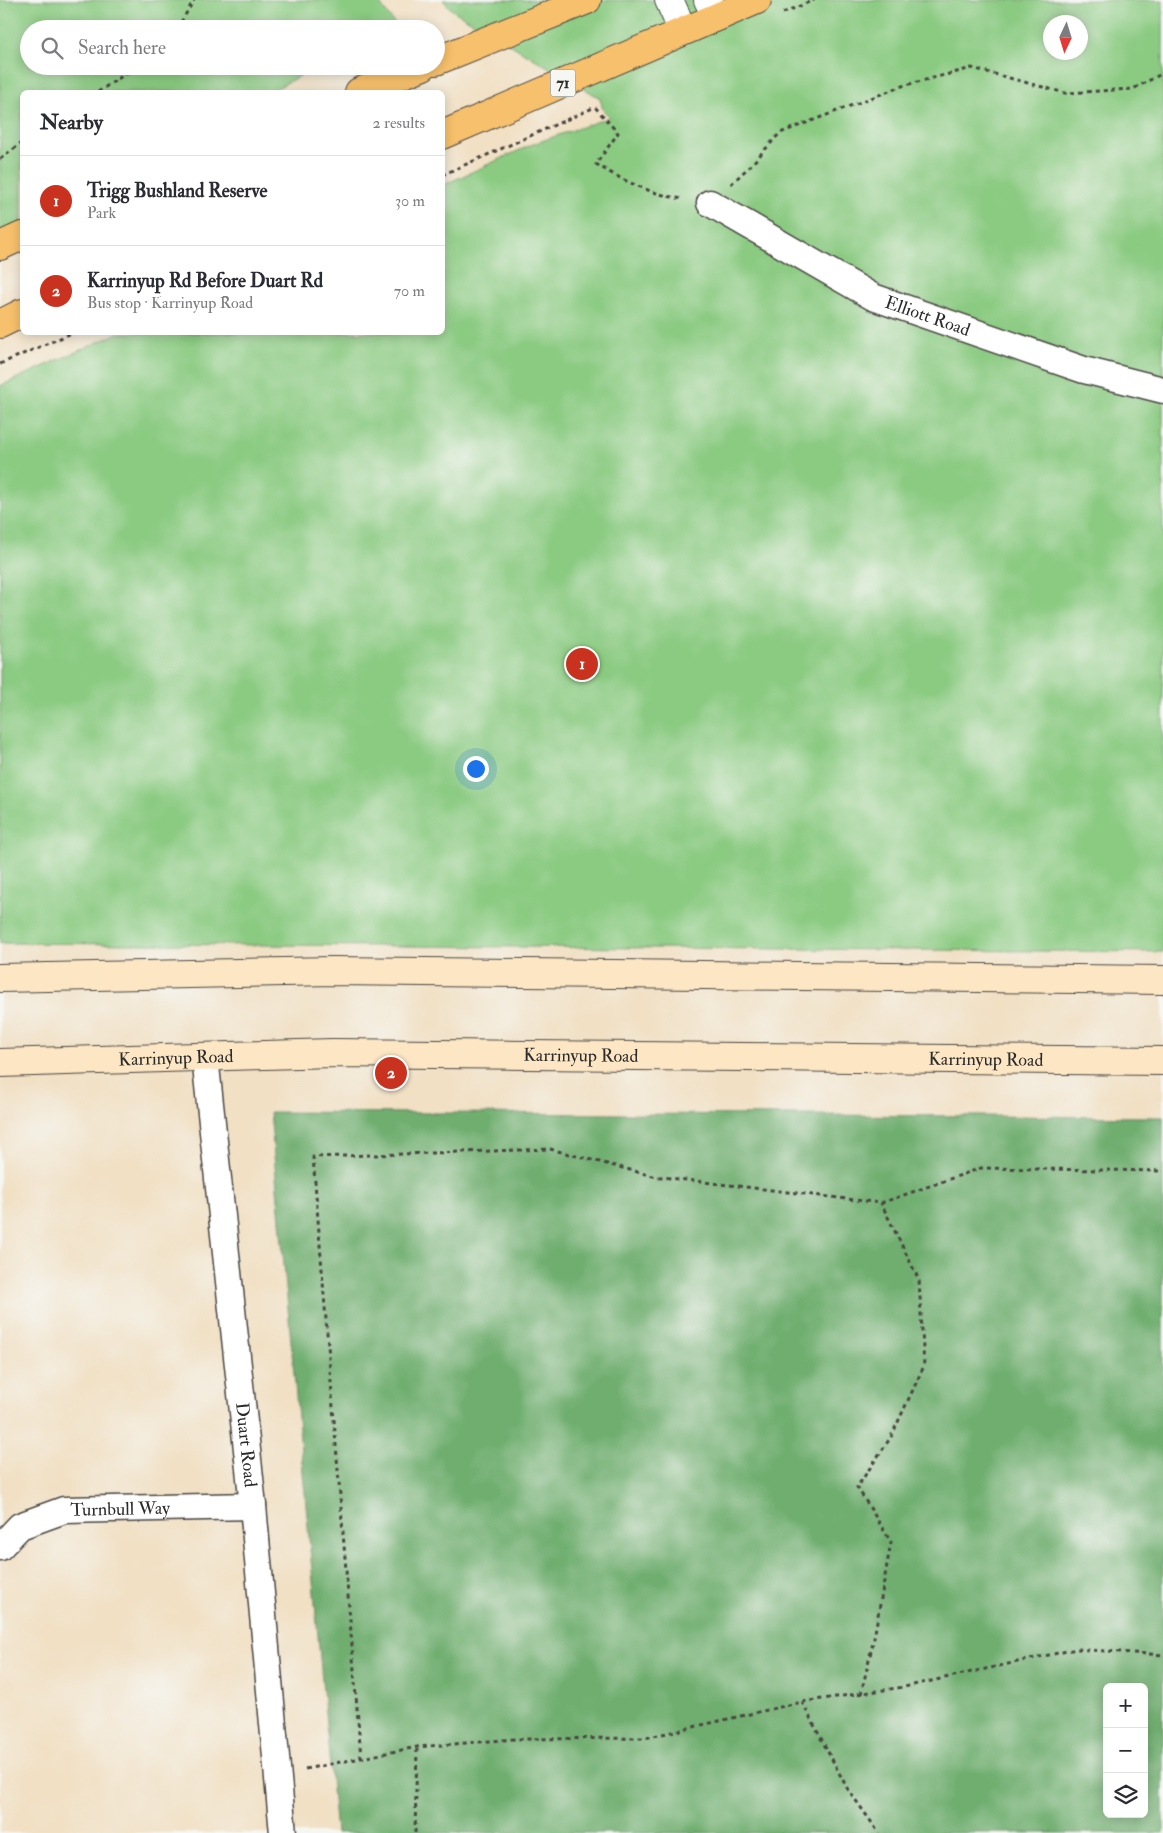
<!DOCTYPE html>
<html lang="en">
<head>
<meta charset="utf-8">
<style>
  body { margin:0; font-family:"IM FELL Double Pica",serif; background:#f7f7f7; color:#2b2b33 }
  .controls { position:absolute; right:15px; bottom:15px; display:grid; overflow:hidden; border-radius:8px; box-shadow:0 2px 12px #0003 }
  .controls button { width:45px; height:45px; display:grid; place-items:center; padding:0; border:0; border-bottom:1px solid #e1e1e2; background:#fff; color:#2b2b33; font:25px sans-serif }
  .compass { position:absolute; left:1043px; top:15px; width:45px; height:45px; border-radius:50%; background:#fff; box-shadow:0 2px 12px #0003; rotate:184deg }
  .you { position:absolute; left:475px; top:768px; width:18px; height:18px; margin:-12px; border:4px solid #fff; border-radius:50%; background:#1a73e8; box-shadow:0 0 0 8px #1a73e833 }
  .badge { display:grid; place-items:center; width:32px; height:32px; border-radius:50%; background:#c8321e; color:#fff; font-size:16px; font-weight:700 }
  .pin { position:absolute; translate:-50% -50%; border:2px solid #fff; box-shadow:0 1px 5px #0006 }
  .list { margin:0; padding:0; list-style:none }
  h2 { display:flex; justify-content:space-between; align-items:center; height:65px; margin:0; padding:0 20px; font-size:21px }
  h2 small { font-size:16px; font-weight:400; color:#7c7c81 }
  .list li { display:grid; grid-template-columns:32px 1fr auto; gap:15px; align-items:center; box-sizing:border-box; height:90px; padding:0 20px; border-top:1px solid #e1e1e2 }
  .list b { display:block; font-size:19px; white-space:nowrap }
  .list p { margin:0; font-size:16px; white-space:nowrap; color:#7c7c81 }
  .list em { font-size:16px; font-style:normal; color:#7c7c81 }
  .icon { flex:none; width:28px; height:28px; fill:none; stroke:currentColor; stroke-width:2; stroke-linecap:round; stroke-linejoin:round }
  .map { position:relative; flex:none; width:1163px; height:1833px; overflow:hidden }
  .search { position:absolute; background:#fff; box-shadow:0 2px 12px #0003; left:20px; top:20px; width:425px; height:55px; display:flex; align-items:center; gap:12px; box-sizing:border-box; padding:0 18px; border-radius:28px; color:#7c7c81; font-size:19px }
  .panel { position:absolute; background:#fff; box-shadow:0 2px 12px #0003; left:20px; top:90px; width:425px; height:245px; border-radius:8px }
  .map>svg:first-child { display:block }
  .green { fill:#8aca81; stroke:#5a7a56; fill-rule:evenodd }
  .forest { fill:#6fae6f; stroke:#4d6c4d; fill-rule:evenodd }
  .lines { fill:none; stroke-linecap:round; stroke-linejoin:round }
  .minor-casing { stroke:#494642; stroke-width:29 }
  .tertiary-casing { stroke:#494642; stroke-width:30 }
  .secondary-casing { stroke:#494642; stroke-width:30 }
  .trunk-casing { stroke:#494642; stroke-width:30 }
  .path { stroke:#494642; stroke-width:3; stroke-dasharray:4 4; stroke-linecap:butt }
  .minor { stroke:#fff; stroke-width:26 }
  .tertiary { stroke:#fff; stroke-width:28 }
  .secondary { stroke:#fce6c4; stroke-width:28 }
  .trunk { stroke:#f7c06c; stroke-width:28 }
  .labels { text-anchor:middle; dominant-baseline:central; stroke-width:5; stroke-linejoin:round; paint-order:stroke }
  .shield { fill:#f6f6f2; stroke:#686867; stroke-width:1 }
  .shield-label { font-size:16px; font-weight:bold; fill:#2b2b2b }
  .street-label { font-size:18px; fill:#2b2b2b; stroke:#f6f6f2 }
</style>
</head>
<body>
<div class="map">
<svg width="1163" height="1833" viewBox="0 0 1163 1833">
  <rect width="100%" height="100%" fill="#f6f6f2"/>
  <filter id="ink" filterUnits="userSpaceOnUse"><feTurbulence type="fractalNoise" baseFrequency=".02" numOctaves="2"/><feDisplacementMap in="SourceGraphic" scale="10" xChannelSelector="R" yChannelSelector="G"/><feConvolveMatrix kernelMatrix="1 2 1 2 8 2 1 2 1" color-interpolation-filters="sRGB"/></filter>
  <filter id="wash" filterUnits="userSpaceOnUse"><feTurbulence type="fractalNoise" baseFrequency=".0096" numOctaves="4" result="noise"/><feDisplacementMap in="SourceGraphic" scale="20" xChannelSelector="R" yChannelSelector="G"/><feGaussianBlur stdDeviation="1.12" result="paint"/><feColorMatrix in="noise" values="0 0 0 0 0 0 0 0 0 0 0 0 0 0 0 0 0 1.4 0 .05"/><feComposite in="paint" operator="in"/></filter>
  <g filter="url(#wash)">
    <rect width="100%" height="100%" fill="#f1e0c4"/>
    <g class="green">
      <path d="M 0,0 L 377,0 L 395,24 L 386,29 L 29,29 L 29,66 L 318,66 L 270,92 L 22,92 L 22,228 L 0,241 Z"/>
      <path d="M 443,0 L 1163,0 L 1163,952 L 0,943 L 0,386 L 118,333 L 442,332 L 443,185 L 533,144 L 610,117 L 603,110 L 600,98 L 452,10 ZM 1050,22 L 1080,22 L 1080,52 L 1050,52 Z"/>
    </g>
    <path class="forest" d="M 270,1112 L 1163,1117 L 1163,1833 L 336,1833 ZM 1107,1687 L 1144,1687 L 1144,1814 L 1107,1814 Z"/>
  </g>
  <g filter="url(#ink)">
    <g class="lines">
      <g class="minor-casing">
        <g id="minor">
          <path id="s1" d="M 710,203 L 873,297 L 1084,370 L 1163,390"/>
          <path id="s2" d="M 205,1057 L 253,1506 L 283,1833"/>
          <path id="s3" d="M 0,1547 L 20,1526 L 64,1510 L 253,1506"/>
        </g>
      </g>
      <g class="tertiary-casing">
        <g id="tertiary">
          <path d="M 669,0 L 683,31"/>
          <path d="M 708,0 L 717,17"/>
        </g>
      </g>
      <g class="secondary-casing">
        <g id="secondary">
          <path d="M 0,978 L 332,971 L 1163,980"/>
          <path id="s4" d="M 0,1063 L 332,1053 L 1163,1061"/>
        </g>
      </g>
      <g class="trunk-casing">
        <g id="trunk">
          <path d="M 436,61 L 587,0"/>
          <path d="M 359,92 L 423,66"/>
          <path d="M 442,135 L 757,0"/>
          <path d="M 0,246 L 22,236"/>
          <path d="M 0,324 L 22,313"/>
        </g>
      </g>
      <g class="path">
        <path d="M 783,13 L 814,0"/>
        <path d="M 177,29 L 194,0"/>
        <path d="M 98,92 L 137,66"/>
        <path d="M 0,159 L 22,143"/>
        <path d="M 442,175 L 595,107 L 618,133 L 596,164 C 621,180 653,195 683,199"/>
        <path d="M 731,184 L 751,165 L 780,133 L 902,86 L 972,68 L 1065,93 L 1133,89 L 1163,73"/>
        <path d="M 0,364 L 74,332"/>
        <path d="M 861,1694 L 874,1638 L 891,1542 L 857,1487 L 891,1437 L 924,1366 L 919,1280 L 881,1203"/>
        <path d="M 802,1702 L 847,1788 L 879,1833"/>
        <path d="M 361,1758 L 313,1157 L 550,1149 L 653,1176 L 881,1203 L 981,1168 L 1163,1171"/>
        <path d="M 305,1769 L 417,1747 L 515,1739 L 645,1738 L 802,1702 L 904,1687 L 1076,1649 L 1163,1655"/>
        <path d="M 415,1833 L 417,1747"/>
      </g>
      <use href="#minor" class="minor"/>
      <use href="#tertiary" class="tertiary"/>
      <use href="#secondary" class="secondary"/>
      <use href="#trunk" class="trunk"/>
    </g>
  </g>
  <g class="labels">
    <rect class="shield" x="550.5" y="69.5" width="25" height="27" rx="4"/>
    <g class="shield-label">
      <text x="563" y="83">71</text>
    </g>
    <g class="street-label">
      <text stroke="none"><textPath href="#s1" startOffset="246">Elliott Road</textPath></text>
      <text stroke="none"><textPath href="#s4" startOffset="581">Karrinyup Road</textPath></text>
      <text stroke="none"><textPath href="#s4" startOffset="176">Karrinyup Road</textPath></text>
      <text stroke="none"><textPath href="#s4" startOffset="986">Karrinyup Road</textPath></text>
      <text stroke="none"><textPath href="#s2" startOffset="390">Duart Road</textPath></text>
      <text stroke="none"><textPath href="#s3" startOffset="132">Turnbull Way</textPath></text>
    </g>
  </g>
</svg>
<div class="controls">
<button>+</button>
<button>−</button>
<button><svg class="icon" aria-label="layers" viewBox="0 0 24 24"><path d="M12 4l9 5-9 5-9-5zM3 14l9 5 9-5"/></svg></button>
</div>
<svg class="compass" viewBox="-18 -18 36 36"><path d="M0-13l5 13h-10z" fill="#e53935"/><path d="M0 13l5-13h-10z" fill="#7c7c81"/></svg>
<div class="you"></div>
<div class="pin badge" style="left:582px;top:664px">1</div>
<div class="pin badge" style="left:391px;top:1073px">2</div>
<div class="search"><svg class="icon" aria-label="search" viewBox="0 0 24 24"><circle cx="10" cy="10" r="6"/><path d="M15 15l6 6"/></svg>Search here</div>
<section class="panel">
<h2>Nearby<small>2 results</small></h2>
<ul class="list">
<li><span class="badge">1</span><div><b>Trigg Bushland Reserve</b><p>Park</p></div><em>30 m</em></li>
<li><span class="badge">2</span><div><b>Karrinyup Rd Before Duart Rd</b><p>Bus stop · Karrinyup Road</p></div><em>70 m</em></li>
</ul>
</section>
</div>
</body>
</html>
